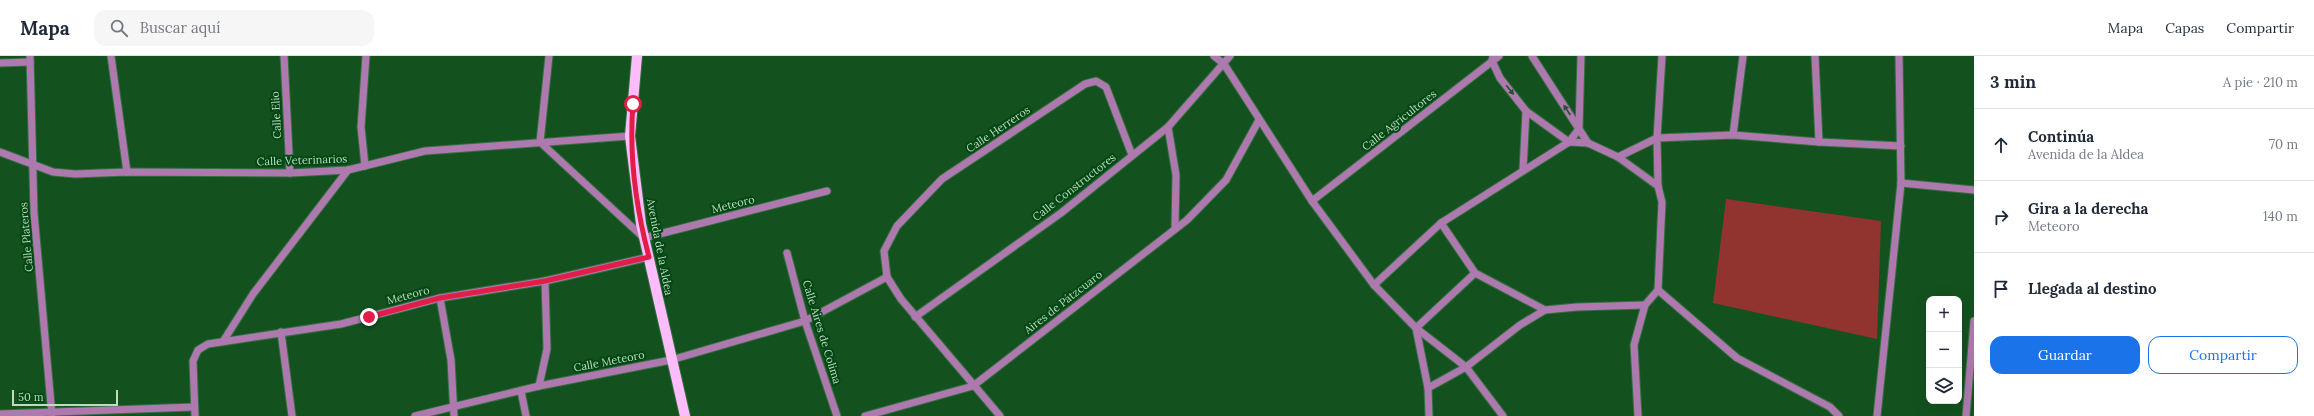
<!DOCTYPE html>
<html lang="es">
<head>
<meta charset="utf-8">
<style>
  body { margin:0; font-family:Lora,serif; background:#f6f6f7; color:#1f2937 }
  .controls { position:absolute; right:12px; bottom:12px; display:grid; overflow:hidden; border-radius:8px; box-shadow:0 4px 16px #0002 }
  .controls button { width:36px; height:36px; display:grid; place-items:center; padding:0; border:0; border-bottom:1px solid #e0e1e3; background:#fff; color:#1f2937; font:20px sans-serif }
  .scale { position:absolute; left:12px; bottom:10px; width:106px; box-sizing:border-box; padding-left:4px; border:2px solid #beddbf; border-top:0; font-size:11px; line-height:14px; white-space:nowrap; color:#beddbf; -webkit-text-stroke:3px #024714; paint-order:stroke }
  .stop { position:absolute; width:12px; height:12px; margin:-9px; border:3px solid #e11d48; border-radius:50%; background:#fff }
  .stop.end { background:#e11d48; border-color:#fff; box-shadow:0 1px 4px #0008 }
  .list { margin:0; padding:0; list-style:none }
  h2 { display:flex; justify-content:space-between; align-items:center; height:52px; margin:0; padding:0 16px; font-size:17px }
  h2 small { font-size:13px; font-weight:400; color:#747a83 }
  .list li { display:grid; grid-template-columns:26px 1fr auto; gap:12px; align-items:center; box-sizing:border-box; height:72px; padding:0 16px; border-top:1px solid #e0e1e3 }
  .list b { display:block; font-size:15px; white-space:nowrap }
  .list p { margin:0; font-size:13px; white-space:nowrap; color:#747a83 }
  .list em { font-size:13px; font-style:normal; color:#747a83 }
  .actions { display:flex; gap:8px; padding:12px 16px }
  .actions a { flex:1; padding:9px 0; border:1px solid #1a73e8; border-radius:12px; text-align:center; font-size:14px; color:#1a73e8 }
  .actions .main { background:#1a73e8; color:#fff }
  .icon { flex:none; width:22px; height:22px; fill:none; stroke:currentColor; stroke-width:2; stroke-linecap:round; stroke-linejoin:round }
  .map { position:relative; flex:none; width:1974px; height:360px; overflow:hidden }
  header { display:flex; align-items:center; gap:24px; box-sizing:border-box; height:56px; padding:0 20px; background:#fff; border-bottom:1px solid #e0e1e3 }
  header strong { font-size:19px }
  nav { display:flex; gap:22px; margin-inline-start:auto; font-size:14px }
  .search { width:280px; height:36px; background:#f6f6f7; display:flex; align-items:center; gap:10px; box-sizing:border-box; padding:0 14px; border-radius:12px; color:#747a83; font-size:15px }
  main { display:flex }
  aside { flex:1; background:#fff }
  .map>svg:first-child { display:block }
  .green { fill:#91332e }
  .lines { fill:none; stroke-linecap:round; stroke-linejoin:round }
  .minor-casing { stroke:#356e3f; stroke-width:9 }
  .major-casing { stroke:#356e3f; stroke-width:12 }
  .minor { stroke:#ad79ae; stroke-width:7 }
  .major { stroke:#fdbdfd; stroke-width:10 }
  .oneway { fill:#245133 }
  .route { stroke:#e11d48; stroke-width:5 }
  .labels { text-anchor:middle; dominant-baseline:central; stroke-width:4; stroke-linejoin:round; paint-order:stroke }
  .street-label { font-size:11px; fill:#beddbf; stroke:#024714 }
</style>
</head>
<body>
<header>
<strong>Mapa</strong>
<div class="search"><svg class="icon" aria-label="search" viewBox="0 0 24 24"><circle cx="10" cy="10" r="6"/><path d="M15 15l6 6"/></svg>Buscar aquí</div>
<nav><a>Mapa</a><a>Capas</a><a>Compartir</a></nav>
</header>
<main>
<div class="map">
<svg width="1974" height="360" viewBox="0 0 1974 360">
  <rect width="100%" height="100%" fill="#13521f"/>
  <path class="green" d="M 1726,143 L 1881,165 L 1877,283 L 1713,247 Z"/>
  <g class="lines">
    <g class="minor-casing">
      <g id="minor">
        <path d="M 30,0 L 34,157 L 52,360"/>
        <path d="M 111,0 L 127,116"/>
        <path d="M 284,0 L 290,117"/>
        <path d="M 549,0 L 540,86 L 644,182 L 827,135"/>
        <path d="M 1214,0 L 1224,8 L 1312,145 L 1374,229 L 1416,272 L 1428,332 L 1429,360"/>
        <path d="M 1493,0 L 1492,5 L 1500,22 L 1526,55 L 1569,86 L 1588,87 L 1618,101 L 1658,130"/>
        <path d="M 1532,0 L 1588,87"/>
        <path d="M 1815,0 L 1819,86"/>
        <path d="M 0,7 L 30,6"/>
        <path d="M 1168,71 L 1176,119 L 1175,173"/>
        <path d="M 1733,79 L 1743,0"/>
        <path d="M 0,96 L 53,116 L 75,118 L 127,116 L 290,117 L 348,114 L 425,95 L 630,80"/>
        <path d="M 1618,101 L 1657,82 L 1733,79 L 1819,86 L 1901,90"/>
        <path d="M 365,110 L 361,71 L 366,0"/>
        <path d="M 1523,114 L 1526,55"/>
        <path d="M 1901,127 L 1974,134"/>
        <path d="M 1312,145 L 1499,0"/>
        <path d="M 1441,167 L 1475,217 L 1545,254"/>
        <path d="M 787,197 L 805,265 L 837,360"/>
        <path d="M 1475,217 L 1416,272 L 1466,311 L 1503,360"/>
        <path d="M 1374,229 L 1441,167 L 1569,86 L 1579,73 L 1581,0"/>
        <path d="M 1658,234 L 1737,302 L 1830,351 L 1839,360"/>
        <path d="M 440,242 L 451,304 L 454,360"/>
        <path d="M 915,261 L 1061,157 L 1168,71 L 1230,0"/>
        <path d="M 281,276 L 292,360"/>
        <path d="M 224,284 L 253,238 L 348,114"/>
        <path d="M 539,330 L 547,293 L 545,225"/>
        <path d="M 1428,332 L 1466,311 L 1520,269 L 1545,254 L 1577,251 L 1645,249"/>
        <path d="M 521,335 L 526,360"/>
        <path d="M 0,358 L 194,351"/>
        <path d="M 195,360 L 193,305 L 198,294 L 208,288 L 341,268 L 440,242 L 545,225 L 649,201"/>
        <path d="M 415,360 L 539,330 L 671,304 L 805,265 L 887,221"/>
        <path d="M 865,360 L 973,330 L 1187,164 L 1226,124 L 1259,64"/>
        <path d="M 1000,360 L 901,243 L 887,221 L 884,195 L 897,170 L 942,123 L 1085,28 L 1096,25 L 1106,31 L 1132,99"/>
        <path d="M 1638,360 L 1634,289 L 1645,249 L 1658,234 L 1662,146 L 1658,130 L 1657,82 L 1662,0"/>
        <path d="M 1877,360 L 1901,127 L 1899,0"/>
        <path d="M 1966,360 L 1974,265"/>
      </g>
    </g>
    <g class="major-casing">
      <path id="major" d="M 637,0 L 630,80 L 641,168 L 685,360"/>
    </g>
    <use href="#minor" class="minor"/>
    <use href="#major" class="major"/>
  </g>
  <defs><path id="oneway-solid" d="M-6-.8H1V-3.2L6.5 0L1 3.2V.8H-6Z"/></defs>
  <g class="oneway">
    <use href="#oneway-solid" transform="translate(1510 34) rotate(51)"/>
    <use href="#oneway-solid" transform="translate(1567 54) rotate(-124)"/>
  </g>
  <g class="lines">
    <path class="route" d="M 369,261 L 440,242 L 545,225 L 649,201 C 636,152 629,98 633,48"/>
  </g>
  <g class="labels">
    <g class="street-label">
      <text transform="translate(276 59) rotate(-93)">Calle Elio</text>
      <text transform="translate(1399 64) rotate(-38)">Calle Agricultores</text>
      <text transform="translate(998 73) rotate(-34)">Calle Herreros</text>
      <text transform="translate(302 104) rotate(-2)">Calle Veterinarios</text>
      <text transform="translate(1074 131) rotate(-38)">Calle Constructores</text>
      <text transform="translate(733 148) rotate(-14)">Meteoro</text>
      <text transform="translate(26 181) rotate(-95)">Calle Plateros</text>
      <text transform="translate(660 191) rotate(79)">Avenida de la Aldea</text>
      <text transform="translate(408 239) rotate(-15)">Meteoro</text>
      <text transform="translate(1063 246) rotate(-38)">Aires de Pátzcuaro</text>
      <text transform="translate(822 276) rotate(73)">Calle Aires de Colima</text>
      <text transform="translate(609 305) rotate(-11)">Calle Meteoro</text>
    </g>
  </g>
</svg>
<div class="controls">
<button>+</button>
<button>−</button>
<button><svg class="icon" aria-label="layers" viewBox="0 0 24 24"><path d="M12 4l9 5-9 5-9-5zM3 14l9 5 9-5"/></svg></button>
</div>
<div class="scale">50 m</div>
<div class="stop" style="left:633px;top:48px"></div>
<div class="stop end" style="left:369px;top:261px"></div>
</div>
<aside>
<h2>3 min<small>A pie · 210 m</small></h2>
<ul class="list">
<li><svg class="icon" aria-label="ahead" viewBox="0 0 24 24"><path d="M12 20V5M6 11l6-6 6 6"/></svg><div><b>Continúa</b><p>Avenida de la Aldea</p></div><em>70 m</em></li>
<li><svg class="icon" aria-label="right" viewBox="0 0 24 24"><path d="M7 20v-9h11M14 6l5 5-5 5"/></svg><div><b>Gira a la derecha</b><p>Meteoro</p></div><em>140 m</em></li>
<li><svg class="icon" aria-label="arrive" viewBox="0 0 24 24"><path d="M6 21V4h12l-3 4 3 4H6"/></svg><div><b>Llegada al destino</b></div></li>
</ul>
<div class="actions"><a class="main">Guardar</a><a>Compartir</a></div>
</aside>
</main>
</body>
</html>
